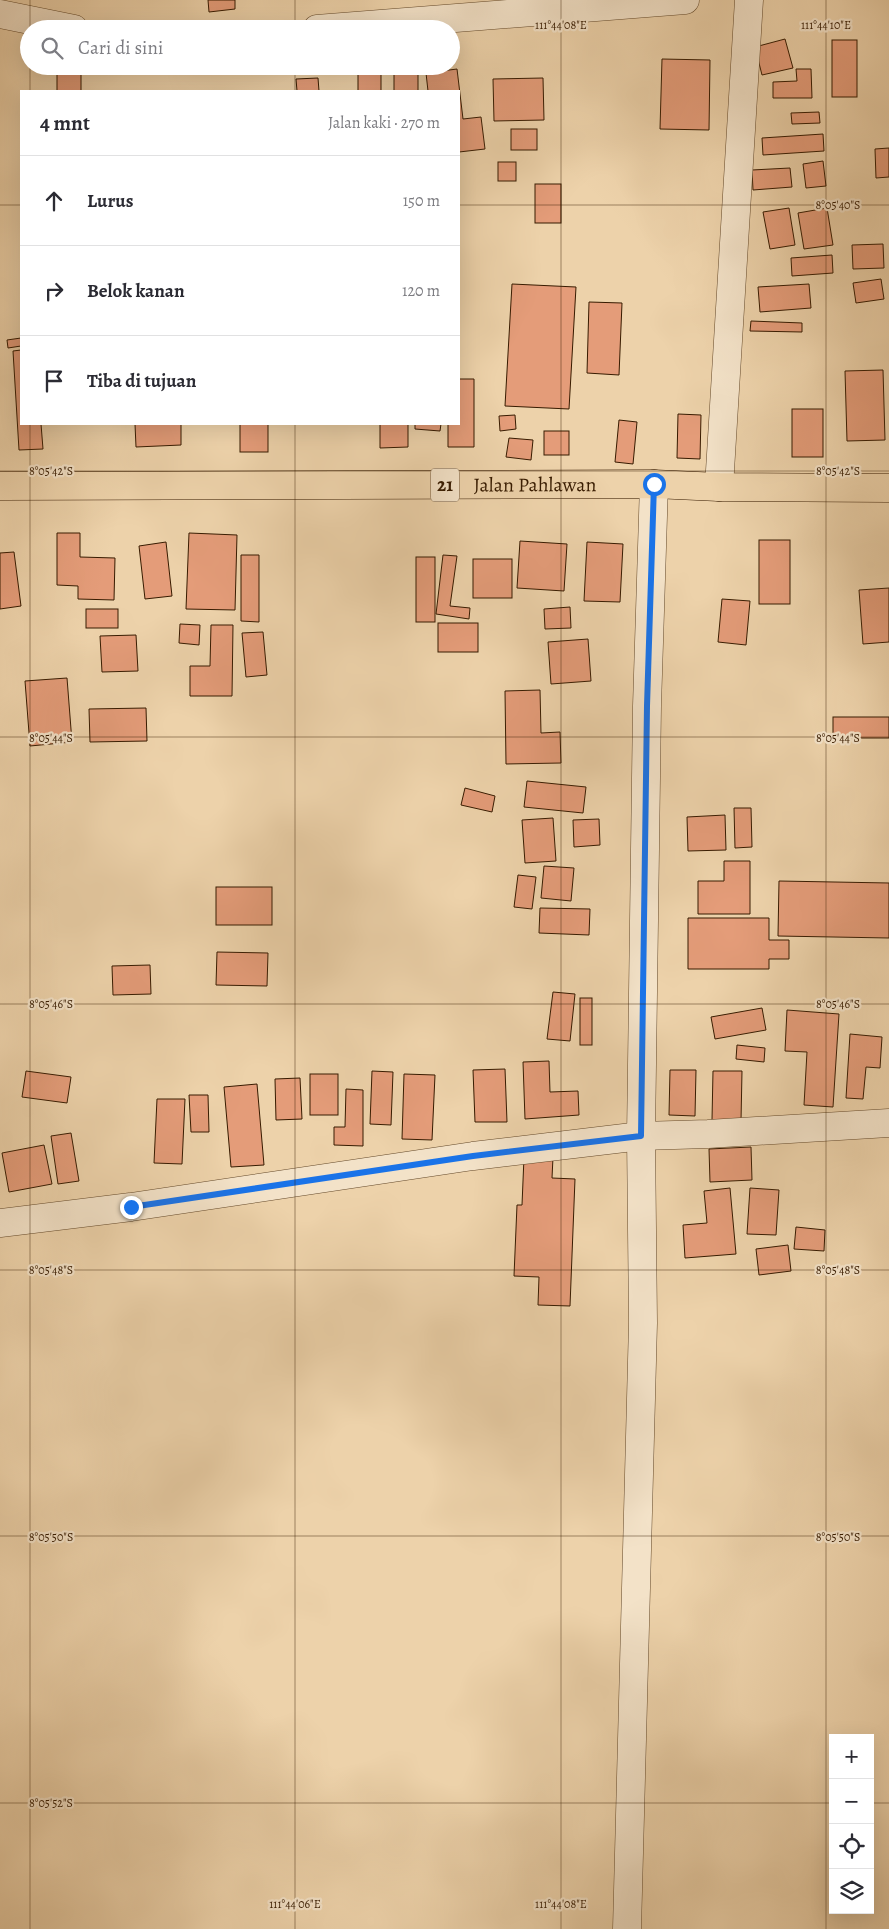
<!DOCTYPE html>
<html lang="id">
<head>
<meta charset="utf-8">
<style>
  body { margin:0; font-family:Alegreya,serif; background:#f2f2f3; color:#2b2b33 }
  .controls { position:absolute; right:15px; bottom:15px; display:grid; overflow:hidden; border-radius:0px; box-shadow:0 5px 20px #0002 }
  .controls button { width:45px; height:45px; display:grid; place-items:center; padding:0; border:0; border-bottom:1px solid #e1e1e2; background:#fff; color:#2b2b33; font:25px sans-serif }
  .stop { position:absolute; width:15px; height:15px; margin:-11px; border:4px solid #1a73e8; border-radius:50%; background:#fff }
  .stop.end { background:#1a73e8; border-color:#fff; box-shadow:0 1px 5px #0008 }
  .list { margin:0; padding:0; list-style:none }
  h2 { display:flex; justify-content:space-between; align-items:center; height:65px; margin:0; padding:0 20px; font-size:21px }
  h2 small { font-size:16px; font-weight:400; color:#7c7c81 }
  .list li { display:grid; grid-template-columns:32px 1fr auto; gap:15px; align-items:center; box-sizing:border-box; height:90px; padding:0 20px; border-top:1px solid #e1e1e2 }
  .list b { display:block; font-size:19px; white-space:nowrap }
  .list em { font-size:16px; font-style:normal; color:#7c7c81 }
  .icon { flex:none; width:28px; height:28px; fill:none; stroke:currentColor; stroke-width:2; stroke-linecap:round; stroke-linejoin:round }
  .map { position:relative; flex:none; width:889px; height:1929px; overflow:hidden }
  .search { position:absolute; background:#fff; box-shadow:0 5px 20px #0002; left:20px; top:20px; width:440px; height:55px; display:flex; align-items:center; gap:12px; box-sizing:border-box; padding:0 18px; border-radius:28px; color:#7c7c81; font-size:19px }
  .panel { position:absolute; background:#fff; box-shadow:0 5px 20px #0002; left:20px; top:90px; width:440px; height:335px; border-radius:0px }
  .map>svg:first-child { display:block }
  .building { fill:#e49c79; stroke:#371b00 }
  .lines { fill:none; stroke-linecap:round; stroke-linejoin:round }
  .minor-casing { stroke:#64492a; stroke-width:29 }
  .highway-casing { stroke:#371b00; stroke-width:29 }
  .minor { stroke:#f3e2c8; stroke-width:28 }
  .highway { stroke:#edd2aa; stroke-width:28 }
  .route { stroke:#1a73e8; stroke-width:6 }
  .ticks { fill:none; stroke:#371b00; stroke-width:1; stroke-opacity:0.45 }
  .labels { text-anchor:middle; dominant-baseline:central; stroke-width:4.5; stroke-linejoin:round; paint-order:stroke }
  .shield { fill:#f3e2c8; stroke:#6f573c; stroke-width:1 }
  .shield-label { font-size:19px; font-weight:bold; fill:#371b00 }
  .street-label { font-size:20px; fill:#371b00; stroke:#f3e2c8 }
  .ticks-label { font-size:12px; text-anchor:middle; fill:#371b00; stroke:#f3e2c8; stroke-width:4.5; stroke-linejoin:round; paint-order:stroke }
</style>
</head>
<body>
<div class="map">
<svg width="889" height="1929" viewBox="0 0 889 1929">
  <rect width="100%" height="100%" fill="#edd2aa"/>
  <filter id="stains"><feTurbulence type="fractalNoise" baseFrequency=".004" numOctaves="4"/><feColorMatrix values="0 0 0 0 .2 0 0 0 0 .09 0 0 0 0 .02 0 0 0 .5 -.17"/></filter>
  <radialGradient id="worn" r=".72"><stop offset=".6" stop-color="#630" stop-opacity="0"/><stop offset="1" stop-color="#630" stop-opacity=".3"/></radialGradient>
  <g class="building">
    <path d="M 208,0 L 235,0 L 235,9 L 209,12 Z"/>
    <path d="M 785,39 L 793,68 L 762,75 L 755,47 Z"/>
    <rect x="832" y="40" width="25" height="57"/>
    <path d="M 662,59 L 710,60 L 709,130 L 660,129 Z"/>
    <rect x="57" y="66" width="24" height="25"/>
    <rect x="394" y="66" width="24" height="25"/>
    <path d="M 457,69 L 463,119 L 481,117 L 485,149 L 459,152 L 459,91 L 428,91 L 426,73 Z"/>
    <path d="M 796,69 L 811,69 L 812,98 L 773,98 L 773,82 L 797,81 Z"/>
    <rect x="358" y="74" width="23" height="17"/>
    <path d="M 318,78 L 319,91 L 297,91 L 296,79 Z"/>
    <path d="M 543,78 L 544,120 L 494,121 L 493,79 Z"/>
    <path d="M 819,112 L 820,123 L 792,124 L 791,113 Z"/>
    <rect x="511" y="129" width="26" height="21"/>
    <path d="M 823,134 L 824,151 L 763,155 L 762,138 Z"/>
    <path d="M 889,148 L 889,177 L 876,178 L 875,149 Z"/>
    <path d="M 823,161 L 826,186 L 806,188 L 803,164 Z"/>
    <rect x="498" y="162" width="18" height="19"/>
    <path d="M 790,168 L 792,187 L 753,190 L 752,170 Z"/>
    <rect x="535" y="184" width="26" height="39"/>
    <path d="M 789,208 L 795,245 L 770,249 L 763,212 Z"/>
    <path d="M 827,208 L 833,245 L 804,249 L 798,213 Z"/>
    <path d="M 883,244 L 884,268 L 853,269 L 852,245 Z"/>
    <path d="M 832,255 L 833,273 L 792,276 L 791,258 Z"/>
    <path d="M 881,279 L 884,299 L 856,303 L 853,283 Z"/>
    <path d="M 512,284 L 576,287 L 569,409 L 505,406 Z"/>
    <path d="M 809,284 L 811,308 L 760,312 L 758,287 Z"/>
    <path d="M 589,302 L 622,303 L 619,375 L 587,373 Z"/>
    <path d="M 751,321 L 802,323 L 802,332 L 750,331 Z"/>
    <path d="M 21,338 L 21,346 L 8,348 L 7,340 Z"/>
    <path d="M 21,350 L 21,424 L 41,424 L 43,449 L 19,450 L 13,351 Z"/>
    <path d="M 883,370 L 885,440 L 847,441 L 845,371 Z"/>
    <path d="M 459,379 L 474,379 L 474,447 L 448,447 L 448,424 L 459,424 Z"/>
    <rect x="792" y="409" width="31" height="48"/>
    <path d="M 678,414 L 701,415 L 700,459 L 677,458 Z"/>
    <path d="M 515,415 L 516,429 L 500,431 L 499,416 Z"/>
    <path d="M 619,420 L 637,422 L 633,464 L 615,462 Z"/>
    <path d="M 135,424 L 181,424 L 181,445 L 136,447 Z"/>
    <rect x="240" y="424" width="28" height="28"/>
    <path d="M 380,424 L 408,424 L 408,447 L 380,448 Z"/>
    <path d="M 415,424 L 441,424 L 440,431 L 415,429 Z"/>
    <rect x="544" y="431" width="25" height="24"/>
    <path d="M 509,438 L 533,440 L 531,460 L 506,457 Z"/>
    <path d="M 57,533 L 80,533 L 80,557 L 115,558 L 114,600 L 78,599 L 78,586 L 57,585 Z"/>
    <path d="M 189,533 L 237,535 L 235,610 L 186,609 Z"/>
    <rect x="759" y="540" width="31" height="64"/>
    <path d="M 520,541 L 567,544 L 564,591 L 517,588 Z"/>
    <path d="M 166,542 L 172,596 L 145,599 L 139,546 Z"/>
    <path d="M 587,542 L 623,544 L 620,602 L 584,601 Z"/>
    <path d="M 14,552 L 21,606 L 0,609 L 0,553 Z"/>
    <path d="M 241,555 L 259,555 L 259,622 L 241,621 Z"/>
    <path d="M 443,555 L 457,556 L 450,606 L 470,608 L 469,619 L 436,614 Z"/>
    <rect x="416" y="557" width="19" height="65"/>
    <rect x="473" y="559" width="39" height="39"/>
    <path d="M 889,588 L 889,642 L 863,644 L 859,590 Z"/>
    <path d="M 722,599 L 750,601 L 746,645 L 718,642 Z"/>
    <path d="M 570,607 L 571,628 L 545,629 L 544,609 Z"/>
    <rect x="86" y="609" width="32" height="19"/>
    <rect x="438" y="623" width="40" height="29"/>
    <path d="M 180,624 L 200,625 L 199,645 L 179,643 Z"/>
    <path d="M 211,625 L 233,625 L 232,696 L 190,696 L 190,666 L 210,666 Z"/>
    <path d="M 263,632 L 267,675 L 246,677 L 242,633 Z"/>
    <path d="M 136,635 L 138,671 L 102,672 L 100,636 Z"/>
    <path d="M 588,639 L 591,681 L 551,684 L 548,642 Z"/>
    <path d="M 67,678 L 72,742 L 30,746 L 25,681 Z"/>
    <path d="M 540,690 L 541,733 L 560,732 L 561,763 L 506,764 L 505,691 Z"/>
    <path d="M 146,708 L 147,741 L 90,742 L 89,709 Z"/>
    <rect x="833" y="717" width="56" height="21"/>
    <path d="M 527,781 L 586,787 L 583,813 L 524,807 Z"/>
    <path d="M 465,788 L 495,796 L 492,812 L 461,805 Z"/>
    <path d="M 734,808 L 751,808 L 752,847 L 735,848 Z"/>
    <path d="M 725,815 L 726,850 L 688,851 L 687,817 Z"/>
    <path d="M 553,818 L 556,861 L 525,863 L 522,820 Z"/>
    <path d="M 599,819 L 600,845 L 574,847 L 573,820 Z"/>
    <path d="M 724,861 L 750,861 L 750,914 L 698,914 L 698,881 L 724,881 Z"/>
    <path d="M 544,866 L 574,868 L 571,901 L 541,898 Z"/>
    <path d="M 518,875 L 536,877 L 532,909 L 514,907 Z"/>
    <path d="M 779,881 L 889,883 L 889,938 L 778,936 Z"/>
    <rect x="216" y="887" width="56" height="38"/>
    <path d="M 540,908 L 590,909 L 589,935 L 539,933 Z"/>
    <path d="M 688,918 L 769,918 L 769,940 L 789,940 L 789,959 L 769,959 L 769,969 L 688,969 Z"/>
    <path d="M 217,952 L 268,953 L 267,986 L 216,985 Z"/>
    <path d="M 150,965 L 151,994 L 113,995 L 112,966 Z"/>
    <path d="M 553,992 L 575,994 L 570,1041 L 547,1039 Z"/>
    <rect x="580" y="998" width="12" height="47"/>
    <path d="M 762,1008 L 766,1030 L 715,1039 L 711,1017 Z"/>
    <path d="M 787,1010 L 839,1014 L 833,1107 L 804,1105 L 807,1052 L 785,1051 Z"/>
    <path d="M 850,1034 L 882,1037 L 880,1068 L 866,1067 L 863,1099 L 846,1098 Z"/>
    <path d="M 737,1045 L 765,1048 L 764,1062 L 736,1059 Z"/>
    <path d="M 549,1061 L 550,1092 L 578,1091 L 579,1115 L 525,1119 L 523,1062 Z"/>
    <path d="M 505,1069 L 507,1122 L 475,1122 L 473,1070 Z"/>
    <path d="M 670,1070 L 696,1070 L 695,1116 L 669,1115 Z"/>
    <path d="M 26,1071 L 71,1077 L 67,1103 L 22,1097 Z"/>
    <path d="M 372,1071 L 393,1072 L 391,1125 L 370,1124 Z"/>
    <path d="M 713,1071 L 742,1071 L 741,1121 L 712,1120 Z"/>
    <rect x="310" y="1074" width="28" height="41"/>
    <path d="M 404,1074 L 435,1075 L 432,1140 L 402,1139 Z"/>
    <path d="M 300,1078 L 302,1119 L 276,1120 L 275,1079 Z"/>
    <path d="M 257,1084 L 264,1165 L 231,1167 L 224,1087 Z"/>
    <path d="M 346,1089 L 363,1090 L 363,1146 L 334,1145 L 334,1127 L 345,1127 Z"/>
    <path d="M 189,1095 L 208,1095 L 209,1132 L 191,1132 Z"/>
    <path d="M 157,1099 L 185,1099 L 182,1164 L 154,1163 Z"/>
    <path d="M 71,1133 L 79,1181 L 58,1184 L 51,1136 Z"/>
    <path d="M 44,1145 L 52,1184 L 9,1192 L 2,1153 Z"/>
    <path d="M 751,1147 L 752,1180 L 710,1182 L 709,1149 Z"/>
    <path d="M 524,1157 L 553,1157 L 552,1178 L 575,1179 L 570,1306 L 538,1305 L 539,1277 L 514,1276 L 517,1205 L 522,1205 Z"/>
    <path d="M 730,1188 L 736,1254 L 685,1258 L 683,1225 L 707,1223 L 704,1191 Z"/>
    <path d="M 750,1188 L 779,1190 L 776,1235 L 747,1234 Z"/>
    <path d="M 796,1227 L 825,1230 L 824,1251 L 794,1249 Z"/>
    <path d="M 788,1245 L 791,1271 L 759,1275 L 756,1249 Z"/>
  </g>
  <g class="lines">
    <g class="minor-casing">
      <g id="minor">
        <path d="M 0,14 L 74,29"/>
        <path d="M 317,29 L 685,0"/>
        <path d="M 719,487 L 749,0"/>
        <path d="M 0,1223 L 131,1207 L 473,1156 L 641,1136 L 708,1134 L 889,1123"/>
        <path d="M 627,1929 L 643,1323 L 641,1136 L 647,706 L 654,484"/>
      </g>
    </g>
    <g class="highway-casing">
      <g id="highway">
        <path id="s1" d="M 0,486 L 654,484 L 719,487 L 889,488"/>
      </g>
    </g>
    <use href="#minor" class="minor"/>
    <use href="#highway" class="highway"/>
  </g>
  <g class="lines">
    <path class="route" d="M 131,1207 L 473,1156 L 641,1136 L 647,706 L 654,484"/>
  </g>
  <path class="ticks" d="M 30,0 L 30,29M 295,0 L 295,29M 561,0 L 561,1929M 826,0 L 826,1929M 30,66 L 30,91M 295,66 L 295,91M 0,205 L 21,205M 459,205 L 889,205M 30,424 L 30,1929M 295,424 L 295,1929M 0,471 L 889,471M 0,737 L 889,737M 0,1004 L 889,1004M 0,1270 L 889,1270M 0,1536 L 889,1536M 0,1803 L 833,1803M 870,1803 L 889,1803"/>
  <g class="labels">
    <rect class="shield" x="431" y="468.5" width="28" height="33" rx="4"/>
    <g class="shield-label">
      <text x="445" y="485">21</text>
    </g>
    <g class="street-label">
      <text stroke="none"><textPath href="#s1" startOffset="535">Jalan Pahlawan</textPath></text>
    </g>
  </g>
  <g class="ticks-label">
    <text x="561" y="29">111°44'08"E</text>
    <text x="826" y="29">111°44'10"E</text>
    <text x="838" y="209">8°05'40"S</text>
    <text x="51" y="475">8°05'42"S</text>
    <text x="838" y="475">8°05'42"S</text>
    <text x="51" y="742">8°05'44"S</text>
    <text x="838" y="742">8°05'44"S</text>
    <text x="51" y="1008">8°05'46"S</text>
    <text x="838" y="1008">8°05'46"S</text>
    <text x="51" y="1274">8°05'48"S</text>
    <text x="838" y="1274">8°05'48"S</text>
    <text x="51" y="1541">8°05'50"S</text>
    <text x="838" y="1541">8°05'50"S</text>
    <text x="51" y="1807">8°05'52"S</text>
    <text x="295" y="1908">111°44'06"E</text>
    <text x="561" y="1908">111°44'08"E</text>
  </g>
  <rect width="100%" height="100%" filter="url(#stains)"/>
  <rect width="100%" height="100%" fill="url(#worn)"/>
</svg>
<div class="controls">
<button>+</button>
<button>−</button>
<button><svg class="icon" aria-label="locate" viewBox="0 0 24 24"><circle cx="12" cy="12" r="6"/><path d="M12 2v4M12 18v4M2 12h4M18 12h4"/></svg></button>
<button><svg class="icon" aria-label="layers" viewBox="0 0 24 24"><path d="M12 4l9 5-9 5-9-5zM3 14l9 5 9-5"/></svg></button>
</div>
<div class="stop" style="left:654px;top:484px"></div>
<div class="stop end" style="left:131px;top:1207px"></div>
<div class="search"><svg class="icon" aria-label="search" viewBox="0 0 24 24"><circle cx="10" cy="10" r="6"/><path d="M15 15l6 6"/></svg>Cari di sini</div>
<section class="panel">
<h2>4 mnt<small>Jalan kaki · 270 m</small></h2>
<ul class="list">
<li><svg class="icon" aria-label="ahead" viewBox="0 0 24 24"><path d="M12 20V5M6 11l6-6 6 6"/></svg><div><b>Lurus</b></div><em>150 m</em></li>
<li><svg class="icon" aria-label="right" viewBox="0 0 24 24"><path d="M7 20v-9h11M14 6l5 5-5 5"/></svg><div><b>Belok kanan</b></div><em>120 m</em></li>
<li><svg class="icon" aria-label="arrive" viewBox="0 0 24 24"><path d="M6 21V4h12l-3 4 3 4H6"/></svg><div><b>Tiba di tujuan</b></div></li>
</ul>
</section>
</div>
</body>
</html>
